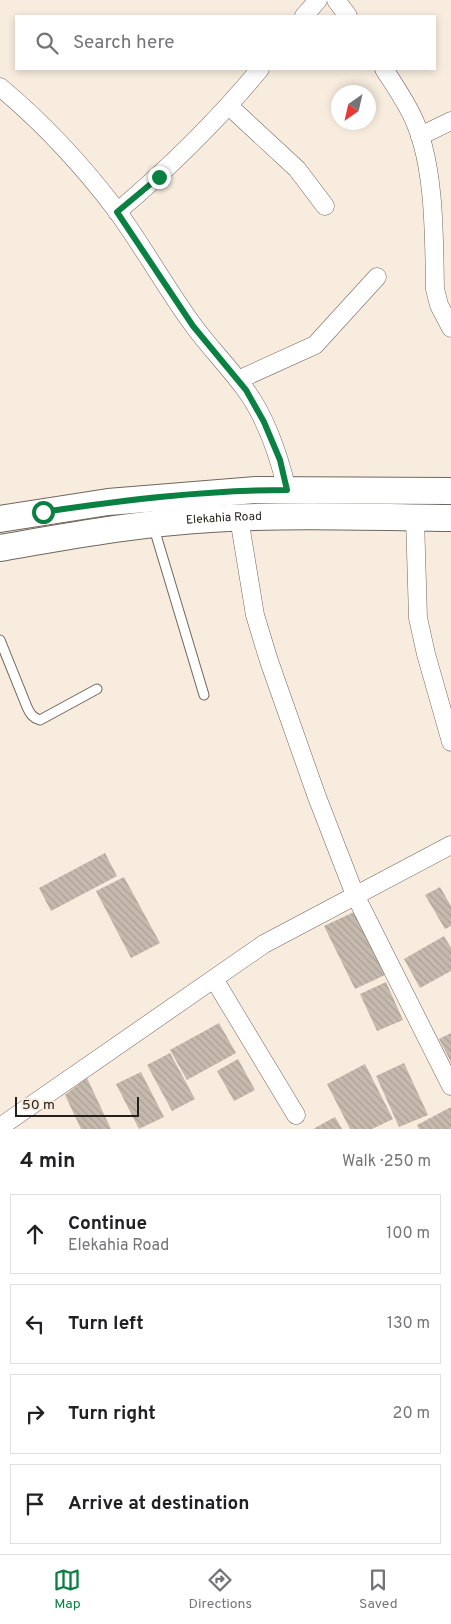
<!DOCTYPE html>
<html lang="en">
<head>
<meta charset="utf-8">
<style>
  body { margin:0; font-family:Overpass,sans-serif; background:#f6f6f6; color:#202124 }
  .compass { position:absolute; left:331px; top:85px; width:45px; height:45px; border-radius:50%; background:#fff; box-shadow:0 2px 8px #0003; rotate:214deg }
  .scale { position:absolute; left:15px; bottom:12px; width:124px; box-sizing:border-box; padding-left:5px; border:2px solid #25201c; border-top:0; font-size:14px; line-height:18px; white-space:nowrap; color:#25201c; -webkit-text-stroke:4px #f8ecdf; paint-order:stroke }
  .stop { position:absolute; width:15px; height:15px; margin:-11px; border:4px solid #0b8043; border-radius:50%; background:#fff }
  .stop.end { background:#0b8043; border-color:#fff; box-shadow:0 1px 5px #0008 }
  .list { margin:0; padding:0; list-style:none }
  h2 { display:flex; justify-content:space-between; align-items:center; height:65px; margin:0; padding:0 20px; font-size:21px }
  h2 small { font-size:16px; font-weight:400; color:#757577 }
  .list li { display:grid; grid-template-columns:32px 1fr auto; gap:15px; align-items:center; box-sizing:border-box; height:80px; margin:0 10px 10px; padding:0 10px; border:1px solid #e0e0e0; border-radius:0px }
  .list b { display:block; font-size:19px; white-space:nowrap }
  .list p { margin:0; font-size:16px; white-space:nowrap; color:#757577 }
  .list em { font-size:16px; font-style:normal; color:#757577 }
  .icon { flex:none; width:28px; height:28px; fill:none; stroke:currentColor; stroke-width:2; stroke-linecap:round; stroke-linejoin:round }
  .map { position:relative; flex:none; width:451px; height:1129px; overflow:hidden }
  .search { position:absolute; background:#fff; box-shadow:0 2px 8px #0003; left:15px; right:15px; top:15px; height:55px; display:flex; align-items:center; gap:12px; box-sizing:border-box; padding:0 18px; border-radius:0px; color:#757577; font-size:19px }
  .sheet { height:425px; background:#fff }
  nav { display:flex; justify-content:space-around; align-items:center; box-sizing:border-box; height:70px; border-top:1px solid #e0e0e0; background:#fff; font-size:14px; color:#757577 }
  nav a { display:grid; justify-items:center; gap:2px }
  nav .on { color:#0b8043 }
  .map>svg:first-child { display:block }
  .building { fill:url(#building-back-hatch) }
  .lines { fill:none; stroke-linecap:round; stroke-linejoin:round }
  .lane-casing { stroke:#71665b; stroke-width:11 }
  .street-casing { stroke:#71665b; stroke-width:19 }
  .primary-casing { stroke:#71665b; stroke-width:28 }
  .lane { stroke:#fff; stroke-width:9 }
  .street { stroke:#fff; stroke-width:18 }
  .primary { stroke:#fff; stroke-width:26 }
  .route { stroke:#0b8043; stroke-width:6 }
  .labels { text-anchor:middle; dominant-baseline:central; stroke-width:5; stroke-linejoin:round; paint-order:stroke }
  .street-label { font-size:12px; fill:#25201c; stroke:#f8ecdf }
</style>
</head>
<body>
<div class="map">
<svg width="451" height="1129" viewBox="0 0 451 1129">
  <defs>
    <pattern id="building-back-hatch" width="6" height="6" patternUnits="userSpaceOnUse" patternTransform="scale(1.25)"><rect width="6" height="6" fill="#c6baae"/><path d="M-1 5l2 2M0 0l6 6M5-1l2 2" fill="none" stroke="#aaa095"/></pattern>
  </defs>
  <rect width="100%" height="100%" fill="#f8ecdf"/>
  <g class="building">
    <path d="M 105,853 L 117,876 L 51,911 L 39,888 Z"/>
    <path d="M 124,877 L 160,943 L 131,958 L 96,891 Z"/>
    <path d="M 440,887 L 451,906 L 451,926 L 445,929 L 425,895 Z"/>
    <path d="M 354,912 L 385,975 L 355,989 L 324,926 Z"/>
    <path d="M 444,936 L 451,948 L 451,971 L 420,988 L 404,959 Z"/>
    <path d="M 386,982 L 403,1020 L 377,1031 L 360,994 Z"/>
    <path d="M 219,1023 L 236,1053 L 187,1080 L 170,1050 Z"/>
    <path d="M 451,1033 L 451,1062 L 439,1039 Z"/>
    <path d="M 170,1053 L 195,1099 L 172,1111 L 147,1065 Z"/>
    <path d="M 238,1059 L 255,1090 L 234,1101 L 217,1071 Z"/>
    <path d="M 404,1063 L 428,1115 L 399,1127 L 376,1076 Z"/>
    <path d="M 365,1064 L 393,1119 L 372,1129 L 350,1129 L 327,1084 Z"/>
    <path d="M 141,1072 L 164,1117 L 139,1129 L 116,1084 Z"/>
    <path d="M 87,1078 L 111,1129 L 81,1129 L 65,1095 Z"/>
    <path d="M 451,1107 L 451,1129 L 419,1129 L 417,1125 Z"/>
    <path d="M 335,1117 L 342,1129 L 313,1129 Z"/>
  </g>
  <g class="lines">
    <g class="lane-casing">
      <g id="lane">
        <path d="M 153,525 L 204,695"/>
        <path d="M 0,640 L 27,707 C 30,714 33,718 40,720 L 97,689"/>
      </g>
    </g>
    <g class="street-casing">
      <g id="street">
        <path d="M 336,0 L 348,16"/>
        <path d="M 304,16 L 318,0"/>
        <path d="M 384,69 C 395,86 407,103 415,122 C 435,169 434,237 435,289 L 439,305 L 451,328"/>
        <path d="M 0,87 C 43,123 83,166 117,211 C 144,248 166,288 193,325 C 209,347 229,367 245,389 C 267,419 279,456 287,490"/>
        <path d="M 229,106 L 297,169 L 325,206"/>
        <path d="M 420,136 L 451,121"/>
        <path d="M 117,212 C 169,168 217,121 260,69"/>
        <path d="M 238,380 L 315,345 L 377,277"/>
        <path d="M 239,518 L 255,615 L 269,661 L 317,797 L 355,895 L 451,1086"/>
        <path d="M 415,518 L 418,618 L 426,654 L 451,742"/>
        <path d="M 214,979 L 296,1115"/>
        <path d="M 0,1127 L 264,944 L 451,845"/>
      </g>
    </g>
    <g class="primary-casing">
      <g id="primary">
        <path d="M 0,519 L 108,502 L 256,490 L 451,491"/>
        <path id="s1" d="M 0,548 C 70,536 140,523 211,519 C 291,514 371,517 451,518"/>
      </g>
    </g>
    <use href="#lane" class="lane"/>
    <use href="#street" class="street"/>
    <use href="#primary" class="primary"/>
  </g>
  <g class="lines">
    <path class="route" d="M 43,512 C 124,500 206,490 287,490 L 280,460 L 264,422 L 246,390 L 193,326 L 117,212 L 159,177"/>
  </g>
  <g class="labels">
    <g class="street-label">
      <text stroke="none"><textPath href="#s1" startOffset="226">Elekahia Road</textPath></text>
    </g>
  </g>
</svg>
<svg class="compass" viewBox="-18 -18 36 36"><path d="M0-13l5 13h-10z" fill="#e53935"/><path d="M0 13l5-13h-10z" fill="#757577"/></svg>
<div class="scale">50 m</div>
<div class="stop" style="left:43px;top:512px"></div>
<div class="stop end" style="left:159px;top:177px"></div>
<div class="search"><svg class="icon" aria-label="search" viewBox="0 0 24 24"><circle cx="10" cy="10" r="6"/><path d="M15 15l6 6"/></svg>Search here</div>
</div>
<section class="sheet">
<h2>4 min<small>Walk · 250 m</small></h2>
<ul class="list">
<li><svg class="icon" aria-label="ahead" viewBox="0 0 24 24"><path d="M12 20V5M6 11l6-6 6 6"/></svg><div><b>Continue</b><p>Elekahia Road</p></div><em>100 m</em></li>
<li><svg class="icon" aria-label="left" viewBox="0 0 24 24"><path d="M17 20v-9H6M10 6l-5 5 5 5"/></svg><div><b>Turn left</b></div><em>130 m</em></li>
<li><svg class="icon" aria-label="right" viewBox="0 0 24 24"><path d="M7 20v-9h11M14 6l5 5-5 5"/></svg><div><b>Turn right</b></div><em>20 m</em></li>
<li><svg class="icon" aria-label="arrive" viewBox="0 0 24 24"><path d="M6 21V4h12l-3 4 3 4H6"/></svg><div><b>Arrive at destination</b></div></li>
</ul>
</section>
<nav>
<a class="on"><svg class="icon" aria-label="map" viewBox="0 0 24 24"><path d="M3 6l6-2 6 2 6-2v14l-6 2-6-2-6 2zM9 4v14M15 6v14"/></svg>Map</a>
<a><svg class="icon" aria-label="directions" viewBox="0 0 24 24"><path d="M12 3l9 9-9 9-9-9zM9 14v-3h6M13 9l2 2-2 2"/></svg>Directions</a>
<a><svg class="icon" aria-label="saved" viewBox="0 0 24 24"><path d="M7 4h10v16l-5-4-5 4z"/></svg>Saved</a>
</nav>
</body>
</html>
